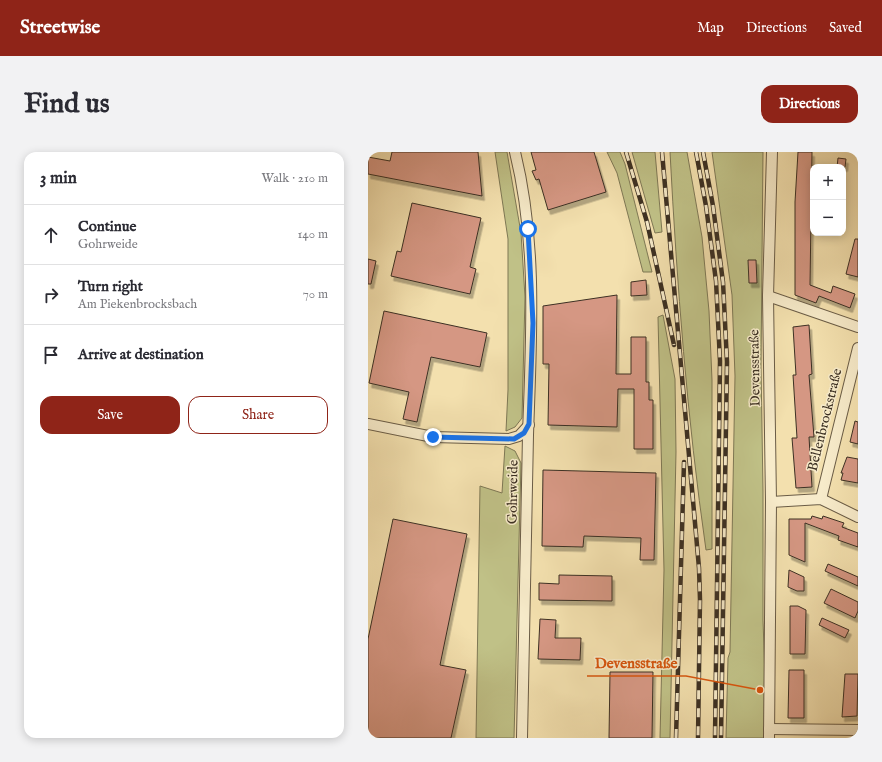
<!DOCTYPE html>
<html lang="en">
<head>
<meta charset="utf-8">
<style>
  body { margin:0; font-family:"IM FELL English",serif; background:#f2f2f3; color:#2b2b33 }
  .controls { position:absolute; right:12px; top:12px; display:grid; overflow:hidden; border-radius:8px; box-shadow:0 2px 10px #0003 }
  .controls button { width:36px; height:36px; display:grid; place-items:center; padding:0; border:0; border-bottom:1px solid #e1e1e2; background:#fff; color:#2b2b33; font:20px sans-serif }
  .stop { position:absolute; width:12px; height:12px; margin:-9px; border:3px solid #1a73e8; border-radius:50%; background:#fff }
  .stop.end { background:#1a73e8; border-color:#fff; box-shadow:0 1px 4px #0008 }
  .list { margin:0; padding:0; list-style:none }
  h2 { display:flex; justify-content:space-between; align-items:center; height:52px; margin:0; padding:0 16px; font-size:17px }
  h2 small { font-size:13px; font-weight:400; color:#7c7c81 }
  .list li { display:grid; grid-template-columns:26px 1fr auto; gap:12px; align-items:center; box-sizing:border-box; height:60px; padding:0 16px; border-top:1px solid #e1e1e2 }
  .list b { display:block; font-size:15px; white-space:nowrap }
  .list p { margin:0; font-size:13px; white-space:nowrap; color:#7c7c81 }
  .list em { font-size:13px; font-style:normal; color:#7c7c81 }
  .actions { display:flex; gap:8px; padding:12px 16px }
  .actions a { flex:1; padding:9px 0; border:1px solid #8f2418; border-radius:12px; text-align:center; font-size:14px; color:#8f2418 }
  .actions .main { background:#8f2418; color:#fff }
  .icon { flex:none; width:22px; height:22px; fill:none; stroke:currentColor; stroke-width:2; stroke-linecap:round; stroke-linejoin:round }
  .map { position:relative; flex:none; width:490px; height:586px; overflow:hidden; border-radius:12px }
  header { display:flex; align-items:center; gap:24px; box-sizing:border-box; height:56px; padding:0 20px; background:#8f2418; color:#fff }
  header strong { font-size:19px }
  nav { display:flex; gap:22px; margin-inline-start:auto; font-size:14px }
  .intro { display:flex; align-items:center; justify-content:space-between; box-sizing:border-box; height:96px; padding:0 24px }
  h1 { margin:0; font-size:28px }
  .button { padding:10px 18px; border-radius:12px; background:#8f2418; color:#fff; font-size:14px; font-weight:700 }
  main { display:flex; gap:24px; padding:0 24px }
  aside { flex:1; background:#fff; border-radius:12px; box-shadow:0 2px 10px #0003 }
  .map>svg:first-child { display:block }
  .green { fill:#c0c187; stroke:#7e7855 }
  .building { fill:#d59783; stroke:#3c3023; filter:url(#shadow) }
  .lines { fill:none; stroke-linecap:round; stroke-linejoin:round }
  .street-casing { stroke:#6a5c46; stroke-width:12 }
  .street { stroke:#f7ebca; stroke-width:10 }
  .rail-casing { stroke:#3c3023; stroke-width:4.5 }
  .rail { stroke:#f7ebca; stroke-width:3; stroke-dasharray:9; stroke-linecap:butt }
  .route { stroke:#1a73e8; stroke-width:5 }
  .labels { text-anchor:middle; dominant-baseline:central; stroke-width:3; stroke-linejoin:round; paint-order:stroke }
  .street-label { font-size:14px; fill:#3c3023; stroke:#f7ebca }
  .leader { fill:none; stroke:#d7550e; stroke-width:1.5 }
  .callout-dot { fill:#d7550e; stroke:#f7ebca; stroke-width:1.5 }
  .callout-label { font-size:15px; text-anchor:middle; font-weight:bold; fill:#d7550e; stroke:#f7ebca; stroke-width:3; stroke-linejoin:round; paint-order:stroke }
</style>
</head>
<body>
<header>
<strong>Streetwise</strong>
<nav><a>Map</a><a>Directions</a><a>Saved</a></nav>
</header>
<div class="intro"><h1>Find us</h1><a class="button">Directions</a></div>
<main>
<aside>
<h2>3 min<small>Walk · 210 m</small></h2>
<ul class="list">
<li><svg class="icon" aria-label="ahead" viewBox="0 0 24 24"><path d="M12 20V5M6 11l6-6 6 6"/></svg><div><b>Continue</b><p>Gohrweide</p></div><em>140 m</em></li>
<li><svg class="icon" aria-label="right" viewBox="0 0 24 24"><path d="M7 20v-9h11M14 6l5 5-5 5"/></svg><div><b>Turn right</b><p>Am Piekenbrocksbach</p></div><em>70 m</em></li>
<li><svg class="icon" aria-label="arrive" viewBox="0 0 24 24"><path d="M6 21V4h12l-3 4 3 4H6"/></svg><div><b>Arrive at destination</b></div></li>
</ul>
<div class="actions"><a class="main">Save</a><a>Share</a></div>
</aside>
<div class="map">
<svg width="490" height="586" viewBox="0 0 490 586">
  <defs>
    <filter id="shadow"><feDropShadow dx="2.5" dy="4.5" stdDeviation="0" flood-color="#0004"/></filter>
  </defs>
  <rect width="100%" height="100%" fill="#f3e0ae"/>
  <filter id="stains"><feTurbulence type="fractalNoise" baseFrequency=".005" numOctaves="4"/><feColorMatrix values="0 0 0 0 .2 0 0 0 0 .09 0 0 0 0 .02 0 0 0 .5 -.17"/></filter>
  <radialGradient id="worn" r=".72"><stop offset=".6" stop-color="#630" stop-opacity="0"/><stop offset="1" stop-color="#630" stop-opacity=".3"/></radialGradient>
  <g class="green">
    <path d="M 127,0 L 139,0 L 153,81 L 157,145 L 154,266 L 147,275 L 138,279 L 140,238 L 140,87 Z"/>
    <path d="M 239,0 L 252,0 L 257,12 L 284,120 L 275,120 L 249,21 Z"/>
    <path d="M 264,0 L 287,0 L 294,80 L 287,81 Z"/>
    <path d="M 302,0 L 319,0 L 334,85 L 341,159 L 344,228 L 344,397 L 338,398 C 319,266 309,133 302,0 Z"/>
    <path d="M 344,0 L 395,0 L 393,215 L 395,339 L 395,468 L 399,586 L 358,586 L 360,506 L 362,500 L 367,224 L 364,143 Z"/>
    <path d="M 295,163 L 307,227 L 308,300 L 302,586 L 292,586 L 296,418 L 290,165 Z"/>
    <path d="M 137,294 L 147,299 L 153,311 L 146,586 L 108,586 L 112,334 L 134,341 Z"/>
  </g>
  <g class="building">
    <path d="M 24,0 L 110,0 L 114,44 L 0,22 L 0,5 L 22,9 Z"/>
    <path d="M 163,0 L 226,0 L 238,40 L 180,58 L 171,27 L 168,28 L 164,19 L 168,18 Z"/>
    <path d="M 430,0 L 444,0 L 442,133 L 463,141 L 465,134 L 487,142 L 482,156 L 451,144 L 448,151 L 427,143 L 427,50 Z"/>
    <path d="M 470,6 L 478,7 L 477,15 L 469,15 Z"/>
    <path d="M 44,51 L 113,66 L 102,115 L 108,117 L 102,142 L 23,124 L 29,99 L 33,100 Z"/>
    <path d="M 487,87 L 490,87 L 490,125 L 478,122 Z"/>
    <path d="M 0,107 L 8,109 L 3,132 L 0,132 Z"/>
    <path d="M 380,108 L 388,108 L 389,131 L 381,131 Z"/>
    <path d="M 278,128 L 279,143 L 263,144 L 263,130 Z"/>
    <path d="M 249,143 L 248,222 L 263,222 L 263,185 L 278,185 L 278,230 L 281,230 L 281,248 L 285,248 L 285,297 L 266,297 L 266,237 L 250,237 L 249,275 L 180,273 L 181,212 L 175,212 L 175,154 Z"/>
    <path d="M 16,159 L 119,181 L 112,215 L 63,205 L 49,270 L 35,267 L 41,240 L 1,231 Z"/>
    <path d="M 441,173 L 444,222 L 441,223 L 446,285 L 441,285 L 444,335 L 428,336 L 424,286 L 429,286 L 425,223 L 428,223 L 425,175 Z"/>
    <path d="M 487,269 L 490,270 L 490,292 L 482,290 Z"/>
    <path d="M 479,305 L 490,307 L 490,331 L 473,328 L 475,321 L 473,321 Z"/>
    <path d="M 175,318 L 288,321 L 286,408 L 272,408 L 273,386 L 216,384 L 215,395 L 174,394 Z"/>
    <path d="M 444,364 L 454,367 L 455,364 L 476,371 L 474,375 L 490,381 L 490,395 L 470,388 L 471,384 L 437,371 L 437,410 L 421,403 L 421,367 L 443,367 Z"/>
    <path d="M 25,367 L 99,382 L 72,513 L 98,518 L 83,586 L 0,586 L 0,487 Z"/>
    <path d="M 460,412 L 490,425 L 490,434 L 457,419 Z"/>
    <path d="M 421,418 L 436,425 L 436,439 L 429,439 L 420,435 Z"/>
    <path d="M 191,423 L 244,424 L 244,449 L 171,448 L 171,431 L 191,432 Z"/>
    <path d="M 463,437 L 490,450 L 490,459 L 487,466 L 456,451 Z"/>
    <path d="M 422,454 L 430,454 L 438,458 L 437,502 L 422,502 Z"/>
    <path d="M 454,466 L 481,478 L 477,486 L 451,473 Z"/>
    <path d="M 172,467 L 188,468 L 187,486 L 213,486 L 212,508 L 170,507 Z"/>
    <path d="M 421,518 L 436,518 L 436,566 L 420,566 Z"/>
    <path d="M 242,520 L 285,520 L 284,586 L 241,586 Z"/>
    <path d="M 477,522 L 490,522 L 489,564 L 474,565 Z"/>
  </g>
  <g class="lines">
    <g class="street-casing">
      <g id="street">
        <path d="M 147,0 C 170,93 163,189 160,283 C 158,384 156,485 154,586"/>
        <path d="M 400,144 L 490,175"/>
        <path d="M 0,272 L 65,285 L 141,287 L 151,284 L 161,273"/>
        <path d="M 453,347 L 490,196"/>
        <path d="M 403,350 L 453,347 L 490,365"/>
        <path d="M 401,577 L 490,578"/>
        <path d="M 401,586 L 403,350 L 400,144 L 404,0"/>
      </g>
    </g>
    <use href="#street" class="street"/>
    <g class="rail-casing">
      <g id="rail">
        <path d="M 258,0 L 279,70 L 306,193"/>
        <path d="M 294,0 L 331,416 L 332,448 L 330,586"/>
        <path d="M 328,0 L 338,54 L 348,129 L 352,209 L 347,586"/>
        <path d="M 335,0 L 345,54 L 355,130 L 359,210 L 353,586"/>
        <path d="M 308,586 L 316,310"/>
      </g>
    </g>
    <use href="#rail" class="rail"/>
  </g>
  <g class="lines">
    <path class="route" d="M 65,285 L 146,287 L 156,281 L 161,272 L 165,171 L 160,77"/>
  </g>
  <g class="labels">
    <g class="street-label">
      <text transform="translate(387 216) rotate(-91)">Devensstraße</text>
      <text transform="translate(457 268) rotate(-76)">Bellenbrockstraße</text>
      <text transform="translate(145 340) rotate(-89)">Gohrweide</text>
    </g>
  </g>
  <path class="leader" d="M392 538L318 524H219"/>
  <circle class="callout-dot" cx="392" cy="538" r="4"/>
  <g class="callout-label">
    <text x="268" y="516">Devensstraße</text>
  </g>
  <rect width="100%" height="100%" filter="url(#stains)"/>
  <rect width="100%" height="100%" fill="url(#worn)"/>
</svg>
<div class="controls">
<button>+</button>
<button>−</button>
</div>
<div class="stop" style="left:160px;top:77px"></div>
<div class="stop end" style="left:65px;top:285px"></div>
</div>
</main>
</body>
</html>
